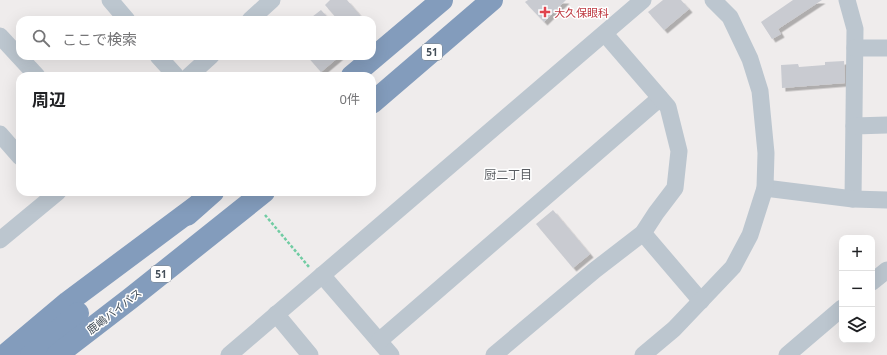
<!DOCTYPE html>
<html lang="ja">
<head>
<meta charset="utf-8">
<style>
  body { margin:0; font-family:"Noto Sans","Noto Sans JP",sans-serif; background:#f2f2f2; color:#202124 }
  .controls { position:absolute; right:12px; bottom:12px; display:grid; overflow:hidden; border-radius:8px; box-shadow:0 4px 16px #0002 }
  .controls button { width:36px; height:36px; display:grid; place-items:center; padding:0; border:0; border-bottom:1px solid #e0e0e0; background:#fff; color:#202124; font:20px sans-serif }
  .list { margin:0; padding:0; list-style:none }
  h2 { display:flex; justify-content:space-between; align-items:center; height:52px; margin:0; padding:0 16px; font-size:17px }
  h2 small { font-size:13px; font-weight:400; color:#757577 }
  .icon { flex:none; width:22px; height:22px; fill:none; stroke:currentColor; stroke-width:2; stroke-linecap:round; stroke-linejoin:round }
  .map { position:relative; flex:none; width:887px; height:355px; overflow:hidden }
  .search { position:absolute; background:#fff; box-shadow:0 4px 16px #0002; left:16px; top:16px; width:360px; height:44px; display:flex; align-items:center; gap:10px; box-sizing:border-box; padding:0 14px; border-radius:12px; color:#757577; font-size:15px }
  .panel { position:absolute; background:#fff; box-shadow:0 4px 16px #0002; left:16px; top:72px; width:360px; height:124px; border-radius:12px }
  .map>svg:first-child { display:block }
  .building { fill:#c9cbd1; filter:url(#shadow) }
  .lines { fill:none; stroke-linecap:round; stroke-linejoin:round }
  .path { stroke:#71cca3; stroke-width:2.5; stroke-dasharray:3 2; stroke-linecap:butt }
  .minor { stroke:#bcc6cf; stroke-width:17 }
  .highway { stroke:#839cbc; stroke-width:22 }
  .health-dot { fill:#e0444e; stroke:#fff; stroke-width:1.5 }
  .labels { text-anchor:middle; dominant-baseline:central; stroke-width:3; stroke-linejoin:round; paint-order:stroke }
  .shield { fill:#fff; stroke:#7c848b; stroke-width:1 }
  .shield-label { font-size:10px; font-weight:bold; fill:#444f59 }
  .health-label { font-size:11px; fill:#be3a42; stroke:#fff; text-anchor:start }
  .street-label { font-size:11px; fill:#444f59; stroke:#fff }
  .neighbourhood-label { font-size:12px; fill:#595c61; stroke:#fff }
</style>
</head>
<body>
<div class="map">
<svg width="887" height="355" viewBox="0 0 887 355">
  <defs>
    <filter id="shadow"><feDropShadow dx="3.5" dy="3.5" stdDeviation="0" flood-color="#0004"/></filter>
  </defs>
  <rect width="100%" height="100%" fill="#efecec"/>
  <g class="building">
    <path d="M 330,0 L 347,0 L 364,20 L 338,20 L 325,5 Z"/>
    <path d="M 528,0 L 566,0 L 544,22 L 525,2 Z"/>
    <path d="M 663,0 L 681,0 L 689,9 L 664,30 L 648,12 Z"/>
    <path d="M 793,0 L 822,0 L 778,29 L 781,34 L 772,39 L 761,22 Z"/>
    <path d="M 321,10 L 330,20 L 308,20 Z"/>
    <path d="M 307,56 L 340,56 L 321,72 Z"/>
    <path d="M 844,61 L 845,83 L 782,88 L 781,65 L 798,64 L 799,67 L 825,65 L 825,62 Z"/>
    <path d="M 553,210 L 590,254 L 573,268 L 536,224 Z"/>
  </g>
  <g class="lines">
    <path class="path" d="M 265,215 L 309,267"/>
    <g class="minor">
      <path d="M 110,0 L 127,20"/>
      <path d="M 847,0 L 855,29 L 853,199"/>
      <path d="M 250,20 L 272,0"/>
      <path d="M 0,36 L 37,76"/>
      <path d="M 855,48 L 887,48"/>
      <path d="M 158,56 L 176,76"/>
      <path d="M 189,76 L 211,56"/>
      <path d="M 854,126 L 887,125"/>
      <path d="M 0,134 L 20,157"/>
      <path d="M 765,188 L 853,199 L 887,200"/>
      <path d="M 643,233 L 701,301"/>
      <path d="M 0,240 L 58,192"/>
      <path d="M 322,275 L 391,355"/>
      <path d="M 872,282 L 887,270"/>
      <path d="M 276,314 L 310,355"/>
      <path d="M 379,341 L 660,98"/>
      <path d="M 229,355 L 643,0"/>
      <path d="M 494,355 L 595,270 L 643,233 L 656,213 L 675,188 L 679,151 L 668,107 L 605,34"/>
      <path d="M 643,355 L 674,329 L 733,267 L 750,235 L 765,188 L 766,153 L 760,91 L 750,59 L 730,17 L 713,0"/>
      <path d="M 787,355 L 842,308"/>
    </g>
    <g class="highway">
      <path d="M 352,76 L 442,0"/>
      <path d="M 372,103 L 492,0"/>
      <path d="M 187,215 L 213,192"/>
      <path d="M 5,355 L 68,302 L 198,205"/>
      <path d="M 31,355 L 78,313"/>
      <path d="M 57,355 L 131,298 L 264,192"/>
    </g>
  </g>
  <path class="health-dot" d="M543 6h4v4h4v4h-4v4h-4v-4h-4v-4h4z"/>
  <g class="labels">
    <g class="shield">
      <rect x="422" y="44" width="20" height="16" rx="3"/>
      <rect x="151" y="266" width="20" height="16" rx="3"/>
    </g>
    <g class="shield-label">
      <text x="432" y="52">51</text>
      <text x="161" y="274">51</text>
    </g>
    <g class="health-label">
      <text x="554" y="12">大久保眼科</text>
    </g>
    <g class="street-label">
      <text transform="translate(114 311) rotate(-38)">鹿嶋バイパス</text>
    </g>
    <g class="neighbourhood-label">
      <text x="508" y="174">厨二丁目</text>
    </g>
  </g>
</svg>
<div class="controls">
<button>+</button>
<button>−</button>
<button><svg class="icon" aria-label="layers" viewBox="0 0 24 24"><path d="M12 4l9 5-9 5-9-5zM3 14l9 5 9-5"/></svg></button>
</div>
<div class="search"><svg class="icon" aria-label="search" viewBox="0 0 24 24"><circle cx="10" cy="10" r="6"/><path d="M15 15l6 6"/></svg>ここで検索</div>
<section class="panel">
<h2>周辺<small>0件</small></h2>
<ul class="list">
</ul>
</section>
</div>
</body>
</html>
